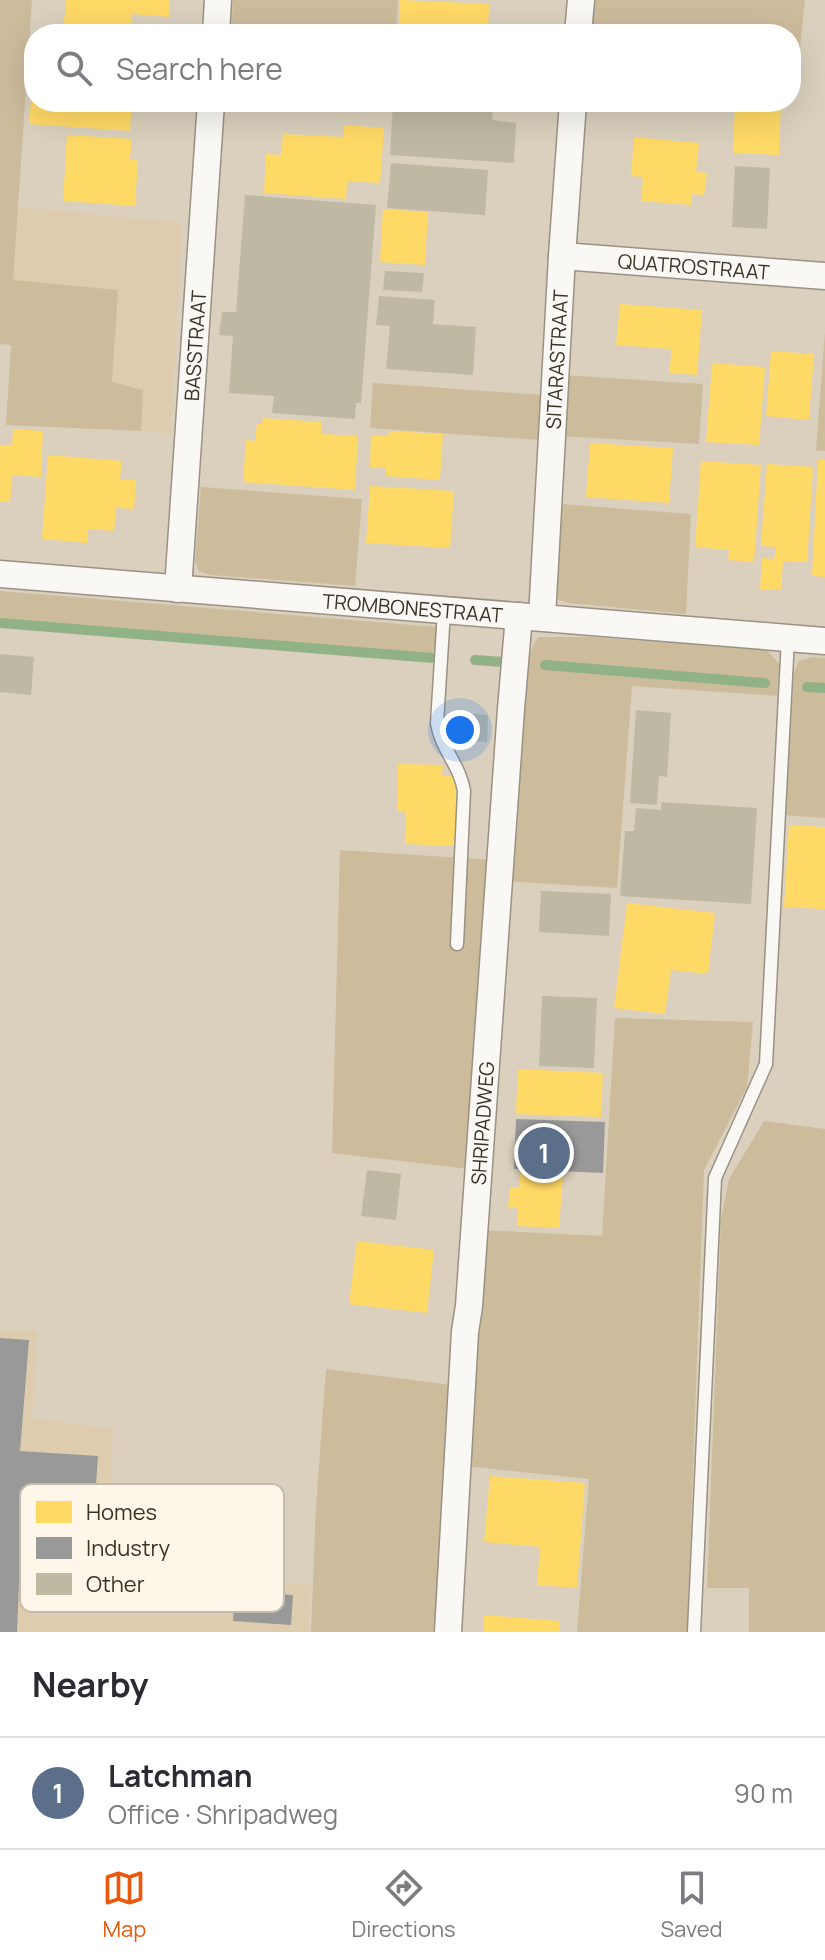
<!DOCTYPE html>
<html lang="en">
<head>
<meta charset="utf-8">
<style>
  body { margin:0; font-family:Manrope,sans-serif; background:#f2f2f3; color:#2b2b33 }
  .you { position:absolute; left:460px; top:730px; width:28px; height:28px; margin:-20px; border:6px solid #fff; border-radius:50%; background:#1a73e8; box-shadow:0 0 0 12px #1a73e833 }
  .badge { display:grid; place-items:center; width:52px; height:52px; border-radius:50%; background:#ea580c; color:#fff; font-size:26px; font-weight:700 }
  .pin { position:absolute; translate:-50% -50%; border:4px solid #fff; box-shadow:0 2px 8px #0006 }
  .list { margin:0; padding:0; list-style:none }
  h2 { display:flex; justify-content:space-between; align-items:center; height:104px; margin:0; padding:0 32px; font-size:34px }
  h2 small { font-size:26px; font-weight:400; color:#7c7c81 }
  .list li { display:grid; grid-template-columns:52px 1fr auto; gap:24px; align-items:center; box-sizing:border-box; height:112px; padding:0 32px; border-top:2px solid #e1e1e2 }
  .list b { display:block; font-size:30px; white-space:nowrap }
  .list p { margin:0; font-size:26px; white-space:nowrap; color:#7c7c81 }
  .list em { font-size:26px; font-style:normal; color:#7c7c81 }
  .icon { flex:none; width:44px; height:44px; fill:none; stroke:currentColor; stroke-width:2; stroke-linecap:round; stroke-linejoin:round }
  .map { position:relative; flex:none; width:825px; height:1632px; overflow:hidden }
  .search { position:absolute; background:#fff; box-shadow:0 8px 32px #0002; left:24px; right:24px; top:24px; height:88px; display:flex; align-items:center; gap:20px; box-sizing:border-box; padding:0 28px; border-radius:32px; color:#7c7c81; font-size:30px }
  .sheet { height:216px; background:#fff }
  nav { display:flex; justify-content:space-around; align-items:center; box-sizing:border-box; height:112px; border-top:2px solid #e1e1e2; background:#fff; font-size:22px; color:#7c7c81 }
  nav a { display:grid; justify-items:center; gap:4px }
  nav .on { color:#ea580c }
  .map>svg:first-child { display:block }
  .built { fill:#ddccad }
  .green { fill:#cdbc9c }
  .homes { fill:#ffd966 }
  .industry { fill:#999 }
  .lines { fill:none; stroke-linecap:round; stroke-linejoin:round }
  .stream { stroke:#91b187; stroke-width:10 }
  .building { fill:#bfb9a3 }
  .lane-casing { stroke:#999183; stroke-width:15 }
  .street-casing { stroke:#999183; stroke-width:29 }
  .lane { stroke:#f9f8f5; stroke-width:12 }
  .street { stroke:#f9f8f5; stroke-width:26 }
  .labels { text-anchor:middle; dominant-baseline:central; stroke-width:8; stroke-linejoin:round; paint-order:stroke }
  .street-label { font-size:20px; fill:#3a3326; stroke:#fef6e8 }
  .key { fill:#fef6e8; stroke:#c3bcae; stroke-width:2 }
  .key-label { font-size:22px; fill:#3a3326 }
</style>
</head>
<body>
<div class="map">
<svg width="825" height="1632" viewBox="0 0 825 1632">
  <rect width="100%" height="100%" fill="#dad0bd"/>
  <g class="built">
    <path d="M 18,207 L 182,223 L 171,434 L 141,431 L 143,390 L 112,383 L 13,280 Z"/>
    <path d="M 0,1330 L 37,1331 L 32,1419 L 113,1428 L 108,1578 L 311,1584 L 308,1632 L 0,1632 Z"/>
  </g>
  <g class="green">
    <path d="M 0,0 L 32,0 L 13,280 L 118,290 L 112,382 L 143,390 L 141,431 L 6,425 L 11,345 L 0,344 Z"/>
    <path d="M 233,0 L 398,0 L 396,34 L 231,34 Z"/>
    <path d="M 590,0 L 805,0 L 796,86 L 791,86 L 791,34 L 588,34 Z"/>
    <path d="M 825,332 L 825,451 L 816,450 Z"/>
    <path d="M 563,375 L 703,384 L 699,444 L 560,436 Z"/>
    <path d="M 373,383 L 543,395 L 540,440 L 370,428 Z"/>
    <path d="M 201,487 L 362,499 L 355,586 L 210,575 L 199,571 L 195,562 Z"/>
    <path d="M 561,504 L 691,514 L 686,614 L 568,603 L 557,599 L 555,591 Z"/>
    <path d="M 0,591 L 437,627 L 433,658 L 0,623 Z"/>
    <path d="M 538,637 L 590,637 L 767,650 L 779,664 L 777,696 L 632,686 L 617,888 L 506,881 L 529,654 Z"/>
    <path d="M 812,657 L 825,658 L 825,818 L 784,815 L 794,672 L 799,661 Z"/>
    <path d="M 340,850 L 493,860 L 470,1169 L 332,1153 Z"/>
    <path d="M 615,1018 L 753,1022 L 747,1087 L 704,1170 L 687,1632 L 577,1632 L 589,1479 L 465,1466 L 482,1230 L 602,1236 Z"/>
    <path d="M 764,1121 L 825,1129 L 825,1632 L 749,1632 L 749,1588 L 707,1588 L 721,1219 L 729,1179 Z"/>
    <path d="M 326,1369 L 452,1385 L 439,1632 L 311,1632 L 316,1507 Z"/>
  </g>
  <g class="homes">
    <path d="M 66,0 L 170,0 L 169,17 L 132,14 L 130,34 L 63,34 Z"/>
    <path d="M 400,0 L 489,4 L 488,34 L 399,34 Z"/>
    <path d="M 32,90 L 34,90 L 34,102 L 132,102 L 130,131 L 29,124 Z"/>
    <path d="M 261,102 L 365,102 L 364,111 L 261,104 Z"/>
    <path d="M 735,102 L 781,102 L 779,155 L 733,153 Z"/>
    <path d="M 344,125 L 384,128 L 380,183 L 347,181 L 346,199 L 264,193 L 266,154 L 281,155 L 283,134 L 344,137 Z"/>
    <path d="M 67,135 L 132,139 L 130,159 L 138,160 L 135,206 L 63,201 Z"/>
    <path d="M 634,137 L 699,143 L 696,172 L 707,173 L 704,195 L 692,194 L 691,205 L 641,201 L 643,177 L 631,176 Z"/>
    <path d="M 383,209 L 428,212 L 425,265 L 380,262 Z"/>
    <path d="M 620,304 L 702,310 L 697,375 L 669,373 L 672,349 L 616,345 Z"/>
    <path d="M 771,351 L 814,354 L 809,420 L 766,416 Z"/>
    <path d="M 712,363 L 765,367 L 759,445 L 706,442 Z"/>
    <path d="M 263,418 L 321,422 L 321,434 L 358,436 L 355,490 L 243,482 L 246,440 L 255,441 L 257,424 L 262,424 Z"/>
    <path d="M 13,429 L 43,431 L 41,477 L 12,475 L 10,502 L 0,501 L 0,445 L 12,445 Z"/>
    <path d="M 390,431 L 443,434 L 440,480 L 386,476 L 386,468 L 370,467 L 371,435 L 390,436 Z"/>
    <path d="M 590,443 L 673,448 L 669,503 L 586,497 Z"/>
    <path d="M 48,455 L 122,461 L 120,479 L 136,480 L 134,509 L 116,508 L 114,531 L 88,529 L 87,543 L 42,539 Z"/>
    <path d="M 818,460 L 825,460 L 825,577 L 812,576 Z"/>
    <path d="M 701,461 L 761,465 L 754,562 L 728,560 L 729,550 L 695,547 Z"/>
    <path d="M 767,464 L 813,467 L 807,562 L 783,561 L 781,590 L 760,589 L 762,558 L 774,559 L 776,547 L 761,546 Z"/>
    <path d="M 370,486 L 454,491 L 450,548 L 366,543 Z"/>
    <path d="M 398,764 L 443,765 L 442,775 L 457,775 L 455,846 L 405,844 L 406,811 L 397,811 Z"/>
    <path d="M 789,825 L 825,827 L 825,909 L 784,907 Z"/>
    <path d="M 627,903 L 715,913 L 708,974 L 671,970 L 665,1014 L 614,1008 Z"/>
    <path d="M 518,1069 L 603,1073 L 601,1117 L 516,1114 Z"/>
    <path d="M 520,1174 L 563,1177 L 559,1228 L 517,1226 L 518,1208 L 508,1207 L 510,1187 L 519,1187 Z"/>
    <path d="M 357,1241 L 434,1250 L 427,1313 L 349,1304 Z"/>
    <path d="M 490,1476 L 585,1483 L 577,1588 L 537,1585 L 540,1547 L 484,1542 Z"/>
    <path d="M 484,1615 L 560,1621 L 559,1632 L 483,1632 Z"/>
  </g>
  <g class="industry">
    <path d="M 516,1119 L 605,1122 L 603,1173 L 514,1169 Z"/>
    <path d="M 0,1338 L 29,1340 L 20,1451 L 98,1456 L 89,1586 L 19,1582 L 17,1632 L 0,1632 Z"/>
    <path d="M 235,1591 L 293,1595 L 291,1625 L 233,1621 Z"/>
  </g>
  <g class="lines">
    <g class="stream">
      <path d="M 0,623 L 433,658"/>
      <path d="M 475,660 L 504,662"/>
      <path d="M 545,665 L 765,683"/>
      <path d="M 807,687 L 825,688"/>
    </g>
  </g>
  <g class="building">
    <path d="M 393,103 L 493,110 L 492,120 L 516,123 L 514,163 L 390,155 Z"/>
    <path d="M 391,163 L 488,170 L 485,215 L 387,208 Z"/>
    <path d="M 735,166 L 770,168 L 767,229 L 732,227 Z"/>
    <path d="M 245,195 L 376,205 L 361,403 L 356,403 L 355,419 L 272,413 L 274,396 L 229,393 L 233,336 L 219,335 L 222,312 L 236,312 Z"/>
    <path d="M 385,271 L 424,273 L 422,292 L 383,290 Z"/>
    <path d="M 379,296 L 435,300 L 433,324 L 476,327 L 473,375 L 386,369 L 390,326 L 376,325 Z"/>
    <path d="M 0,654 L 34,657 L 31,695 L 0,692 Z"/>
    <path d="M 636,710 L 671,713 L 667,777 L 659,776 L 657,805 L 630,803 Z"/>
    <path d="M 461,713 L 488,715 L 487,742 L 459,740 Z"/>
    <path d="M 661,802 L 757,808 L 751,904 L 620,896 L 625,831 L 634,831 L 636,808 L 661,810 Z"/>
    <path d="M 541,891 L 611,894 L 609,936 L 539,932 Z"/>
    <path d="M 542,996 L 597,998 L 594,1068 L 539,1066 Z"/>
    <path d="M 367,1170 L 401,1174 L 396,1220 L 361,1216 Z"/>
  </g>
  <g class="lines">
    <g class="lane-casing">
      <g id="lane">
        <path d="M 444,611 L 437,723 C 441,749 460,765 464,791 L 457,944"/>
        <path d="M 694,1632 L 715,1178 L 766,1064 L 788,638"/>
      </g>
    </g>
    <g class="street-casing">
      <g id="street">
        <path d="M 216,34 L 218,0"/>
        <path d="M 578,34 L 581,0"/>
        <path id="s1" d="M 562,256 L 825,276"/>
        <path id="s2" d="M 0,574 L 825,641"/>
        <path id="s3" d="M 178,589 L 211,102"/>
        <path id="s4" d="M 542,617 L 562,256 L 573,102"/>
        <path id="s5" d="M 448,1632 L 465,1332 L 469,1306 L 511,709 L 519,616"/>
      </g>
    </g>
    <use href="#lane" class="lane"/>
    <use href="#street" class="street"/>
  </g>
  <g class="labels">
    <g class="street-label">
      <text stroke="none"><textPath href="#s1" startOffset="132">QUATROSTRAAT</textPath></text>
      <text stroke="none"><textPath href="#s3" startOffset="244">BASSTRAAT</textPath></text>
      <text stroke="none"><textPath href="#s4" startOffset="258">SITARASTRAAT</textPath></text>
      <text stroke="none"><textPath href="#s2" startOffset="414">TROMBONESTRAAT</textPath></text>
      <text stroke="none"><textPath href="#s5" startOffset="510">SHRIPADWEG</textPath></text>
    </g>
  </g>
  <rect x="20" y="1484" width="264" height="128" rx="12" class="key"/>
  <rect x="36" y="1501" width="36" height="22" fill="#ffd966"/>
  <rect x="36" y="1537" width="36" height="22" fill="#999"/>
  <rect x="36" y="1573" width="36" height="22" fill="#bfb9a3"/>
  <g class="key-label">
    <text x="86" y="1520">Homes</text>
    <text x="86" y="1556">Industry</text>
    <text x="86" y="1592">Other</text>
  </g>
</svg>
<div class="you"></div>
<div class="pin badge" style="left:544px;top:1153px;background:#5c6f8a">1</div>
<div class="search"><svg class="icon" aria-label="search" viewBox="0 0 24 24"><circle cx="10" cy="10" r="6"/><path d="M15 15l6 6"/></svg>Search here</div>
</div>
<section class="sheet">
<h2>Nearby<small></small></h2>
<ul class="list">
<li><span class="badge" style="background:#5c6f8a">1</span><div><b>Latchman</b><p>Office · Shripadweg</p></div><em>90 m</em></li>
</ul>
</section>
<nav>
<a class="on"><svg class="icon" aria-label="map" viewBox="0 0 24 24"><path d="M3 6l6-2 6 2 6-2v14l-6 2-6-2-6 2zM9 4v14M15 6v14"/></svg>Map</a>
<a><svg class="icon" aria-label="directions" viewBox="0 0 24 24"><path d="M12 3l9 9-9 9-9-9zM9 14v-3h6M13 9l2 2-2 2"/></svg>Directions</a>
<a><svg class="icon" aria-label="saved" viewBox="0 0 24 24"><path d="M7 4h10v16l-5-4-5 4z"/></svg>Saved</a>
</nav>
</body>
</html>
